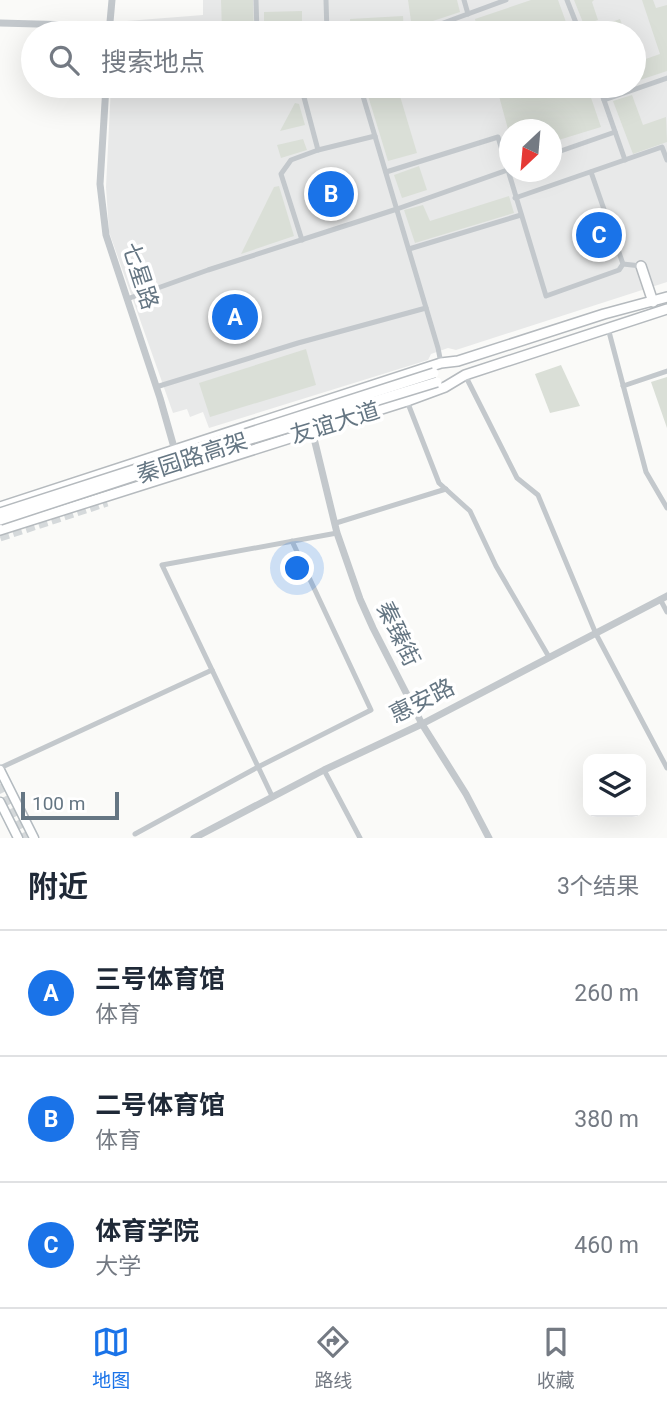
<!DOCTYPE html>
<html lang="zh">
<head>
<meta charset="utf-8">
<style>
  body { margin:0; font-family:Roboto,"Noto Sans SC",sans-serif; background:#f2f2f3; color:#1f2937 }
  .controls { position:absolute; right:21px; bottom:21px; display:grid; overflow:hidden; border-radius:14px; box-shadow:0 7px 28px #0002 }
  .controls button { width:63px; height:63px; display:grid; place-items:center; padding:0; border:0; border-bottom:2px solid #e0e1e3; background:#fff; color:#1f2937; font:35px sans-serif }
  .compass { position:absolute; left:499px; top:119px; width:63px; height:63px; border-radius:50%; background:#fff; box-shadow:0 7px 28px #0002; rotate:206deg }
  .scale { position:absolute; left:21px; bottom:18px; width:98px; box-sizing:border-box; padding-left:7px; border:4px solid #657683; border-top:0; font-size:19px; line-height:24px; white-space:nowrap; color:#657683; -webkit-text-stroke:5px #fff; paint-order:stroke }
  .you { position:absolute; left:298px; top:569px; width:24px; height:24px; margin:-18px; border:5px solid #fff; border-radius:50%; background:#1a73e8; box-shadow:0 0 0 10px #1a73e833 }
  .badge { display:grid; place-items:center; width:46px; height:46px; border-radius:50%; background:#1a73e8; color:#fff; font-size:23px; font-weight:700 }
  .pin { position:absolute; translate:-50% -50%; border:4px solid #fff; box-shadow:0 2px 7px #0006 }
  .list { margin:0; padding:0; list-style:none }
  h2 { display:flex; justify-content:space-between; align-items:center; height:91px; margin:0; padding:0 28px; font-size:30px }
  h2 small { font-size:23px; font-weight:400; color:#747a83 }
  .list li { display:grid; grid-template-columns:46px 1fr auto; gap:21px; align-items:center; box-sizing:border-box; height:126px; padding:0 28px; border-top:2px solid #e0e1e3 }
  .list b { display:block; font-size:26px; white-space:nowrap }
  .list p { margin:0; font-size:23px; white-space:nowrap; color:#747a83 }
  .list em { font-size:23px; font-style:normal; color:#747a83 }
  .icon { flex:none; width:38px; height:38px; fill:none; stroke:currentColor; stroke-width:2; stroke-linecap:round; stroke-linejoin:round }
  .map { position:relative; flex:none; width:667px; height:838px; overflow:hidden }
  .search { position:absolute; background:#fff; box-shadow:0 7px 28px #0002; left:21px; right:21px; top:21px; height:77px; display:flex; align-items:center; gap:18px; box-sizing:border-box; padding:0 24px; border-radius:38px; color:#747a83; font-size:26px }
  .sheet { height:469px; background:#fff }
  nav { display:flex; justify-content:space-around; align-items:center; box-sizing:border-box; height:98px; border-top:2px solid #e0e1e3; background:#fff; font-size:19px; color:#747a83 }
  nav a { display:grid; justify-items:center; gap:4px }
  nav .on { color:#1a73e8 }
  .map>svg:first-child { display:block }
  .built { fill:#e8e9e9; fill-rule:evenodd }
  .green { fill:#dadfd7 }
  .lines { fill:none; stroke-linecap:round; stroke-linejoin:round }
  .primary-tunnel { stroke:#d5d9db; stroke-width:9; stroke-dasharray:9 4.5; stroke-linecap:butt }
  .secondary-casing { stroke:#b3babf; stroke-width:11 }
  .primary-casing { stroke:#b5babe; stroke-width:12 }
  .minor { stroke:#c3c8cc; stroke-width:5 }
  .tertiary { stroke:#c3c8cc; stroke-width:7 }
  .secondary { stroke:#fff; stroke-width:8 }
  .primary { stroke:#fff; stroke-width:9 }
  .primary-bridge-casing { stroke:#b5babe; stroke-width:12; stroke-linecap:butt }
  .primary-bridge { stroke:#fff; stroke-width:9 }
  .labels { text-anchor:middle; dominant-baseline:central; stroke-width:7; stroke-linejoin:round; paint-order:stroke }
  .street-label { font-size:23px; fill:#657683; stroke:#fff }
</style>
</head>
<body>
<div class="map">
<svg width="667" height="838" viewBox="0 0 667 838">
  <rect width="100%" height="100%" fill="#fafaf8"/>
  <path class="built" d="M 203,0 L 667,0 L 667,282 L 456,350 L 448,348 L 431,354 L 428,360 L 209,428 L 203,412 L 190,417 L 187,409 L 173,413 L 109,232 L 106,187 L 111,86 L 634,86 L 634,33 L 114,33 L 114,22 L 203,15 ZM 510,130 L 552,130 L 552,172 L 510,172 Z"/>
  <g class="green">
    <path d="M 221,0 L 253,0 L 254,31 L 222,31 Z"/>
    <path d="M 408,0 L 457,0 L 460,12 L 412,28 Z"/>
    <path d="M 531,0 L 558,0 L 570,33 L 478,33 L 475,19 Z"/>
    <path d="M 574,0 L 594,0 L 592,2 L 598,20 L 584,25 Z"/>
    <path d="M 642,0 L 653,0 L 656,8 L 667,5 L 667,71 L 634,82 L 634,55 L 637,62 L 660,54 Z"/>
    <path d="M 302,11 L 302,26 L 264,28 L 264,12 Z"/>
    <path d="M 403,16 L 404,32 L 400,33 L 351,33 L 350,19 Z"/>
    <path d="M 620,19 L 625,33 L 588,33 L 587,31 Z"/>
    <path d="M 365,86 L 397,86 L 417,153 L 388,161 Z"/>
    <path d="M 506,86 L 587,86 L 601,127 L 552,142 L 552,130 L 510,130 L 509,133 L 499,96 L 507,94 Z"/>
    <path d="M 632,95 L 643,125 L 666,117 L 667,142 L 633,154 L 613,101 Z"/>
    <path d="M 295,103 L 299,104 L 305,125 L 280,131 Z"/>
    <path d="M 303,139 L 307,150 L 281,158 L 277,145 Z"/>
    <path d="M 419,166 L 427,190 L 402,198 L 394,175 Z"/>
    <path d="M 279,186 L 294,236 L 241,254 L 274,187 Z"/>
    <path d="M 509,196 L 514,213 L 415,243 L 404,210 L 423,205 L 430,221 Z"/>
    <path d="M 306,349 L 316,385 L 210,417 L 199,383 Z"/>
    <path d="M 561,365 L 580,406 L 550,413 L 535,374 Z"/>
    <path d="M 667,377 L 667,428 L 651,382 Z"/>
  </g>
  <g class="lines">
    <g class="primary-tunnel">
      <path d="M 0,537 L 107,502"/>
      <path d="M 0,784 L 27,838"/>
    </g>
    <g class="secondary-casing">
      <g id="secondary">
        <path d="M 0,770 L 34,838"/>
        <path d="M 0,802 L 18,838"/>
      </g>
    </g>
    <g class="primary-casing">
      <g id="primary">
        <path d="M 641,266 L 653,302"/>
        <path d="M 0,507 L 441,363 L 458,361 L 604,314 L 667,297"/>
        <path d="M 0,530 L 407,401 L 445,387 L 465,375 L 667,309"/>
      </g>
    </g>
    <g class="minor">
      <path d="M 256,0 L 257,33"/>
      <path d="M 326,0 L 327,33"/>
      <path d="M 464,0 L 468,14"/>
      <path d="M 567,0 L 580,33"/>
      <path d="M 416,33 L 506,0"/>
      <path d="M 301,86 L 318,150"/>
      <path d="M 360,86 L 438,348 L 441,363"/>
      <path d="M 599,86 L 625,160"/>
      <path d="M 604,100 L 667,78"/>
      <path d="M 552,154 L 615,132"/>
      <path d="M 386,172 L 498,137 L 546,296 L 619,270 L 623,264 L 641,266"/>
      <path d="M 591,172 L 623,264"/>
      <path d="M 515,198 L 662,147 L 667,160"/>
      <path d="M 302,240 L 281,174 L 291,160 L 318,150 L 375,136"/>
      <path d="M 409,249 L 521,215"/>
      <path d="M 127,299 L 208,270 L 397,209 L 510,169"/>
      <path d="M 608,328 L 646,472 L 667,508"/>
      <path d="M 465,375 L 517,478 L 538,495 L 596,634 L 667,768"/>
      <path d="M 623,386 L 667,371"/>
      <path d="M 156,387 L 298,343 L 426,308"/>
      <path d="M 407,401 L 439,483 L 470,511 L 496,566 L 549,657"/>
      <path d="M 336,523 L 446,489"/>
      <path d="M 660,599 L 667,612"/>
      <path d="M 0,768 L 212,670"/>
      <path d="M 324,770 L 360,838"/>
      <path d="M 272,796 L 162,565 L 337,533"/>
      <path d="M 135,834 L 258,767 L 371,710 L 292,541"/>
    </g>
    <g class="tertiary">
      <path d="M 0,23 L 110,26"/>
      <path d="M 109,33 L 112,0"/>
      <path d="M 106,86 L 100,184 L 106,235 L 160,398 L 181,472"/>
      <path d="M 312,430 L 337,533 L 360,599 L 373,628 L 422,724 L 466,794 L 489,838"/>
      <path d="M 194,838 L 324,770 L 422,724 L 667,596"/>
    </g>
    <use href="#secondary" class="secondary"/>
    <use href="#primary" class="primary"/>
    <g class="primary-bridge-casing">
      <g id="primary-bridge">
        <path d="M 0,513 L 434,373"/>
        <path d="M 0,520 L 192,457 L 437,382"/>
      </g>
    </g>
    <use href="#primary-bridge" class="primary-bridge"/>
  </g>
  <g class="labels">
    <g class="street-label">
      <text transform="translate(140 276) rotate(72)">七星路</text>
      <text transform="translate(335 423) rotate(-17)">友谊大道</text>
      <text transform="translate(192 458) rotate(-18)">秦园路高架</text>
      <text transform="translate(398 634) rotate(64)">秦臻街</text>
      <text transform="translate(422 701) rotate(-27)">惠安路</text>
    </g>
  </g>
</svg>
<div class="controls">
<button><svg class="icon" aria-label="layers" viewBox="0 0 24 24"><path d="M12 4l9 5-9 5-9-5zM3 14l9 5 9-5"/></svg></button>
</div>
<svg class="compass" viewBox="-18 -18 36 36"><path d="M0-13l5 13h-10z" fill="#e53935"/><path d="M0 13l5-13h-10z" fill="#747a83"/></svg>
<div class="scale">100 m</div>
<div class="you"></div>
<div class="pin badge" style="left:235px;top:317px">A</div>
<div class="pin badge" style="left:331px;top:194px">B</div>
<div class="pin badge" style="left:599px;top:235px">C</div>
<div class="search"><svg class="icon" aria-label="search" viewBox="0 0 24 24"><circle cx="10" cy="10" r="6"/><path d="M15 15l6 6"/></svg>搜索地点</div>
</div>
<section class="sheet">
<h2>附近<small>3个结果</small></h2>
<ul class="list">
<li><span class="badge">A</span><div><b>三号体育馆</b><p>体育</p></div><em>260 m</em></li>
<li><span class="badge">B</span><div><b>二号体育馆</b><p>体育</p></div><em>380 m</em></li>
<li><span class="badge">C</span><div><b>体育学院</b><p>大学</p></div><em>460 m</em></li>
</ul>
</section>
<nav>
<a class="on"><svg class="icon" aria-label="map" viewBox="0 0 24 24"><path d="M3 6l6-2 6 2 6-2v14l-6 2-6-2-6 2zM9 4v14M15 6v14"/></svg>地图</a>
<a><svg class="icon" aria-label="directions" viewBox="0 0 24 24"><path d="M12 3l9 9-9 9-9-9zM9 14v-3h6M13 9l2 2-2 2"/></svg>路线</a>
<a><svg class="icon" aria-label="saved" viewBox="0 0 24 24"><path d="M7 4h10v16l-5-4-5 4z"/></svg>收藏</a>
</nav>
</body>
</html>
